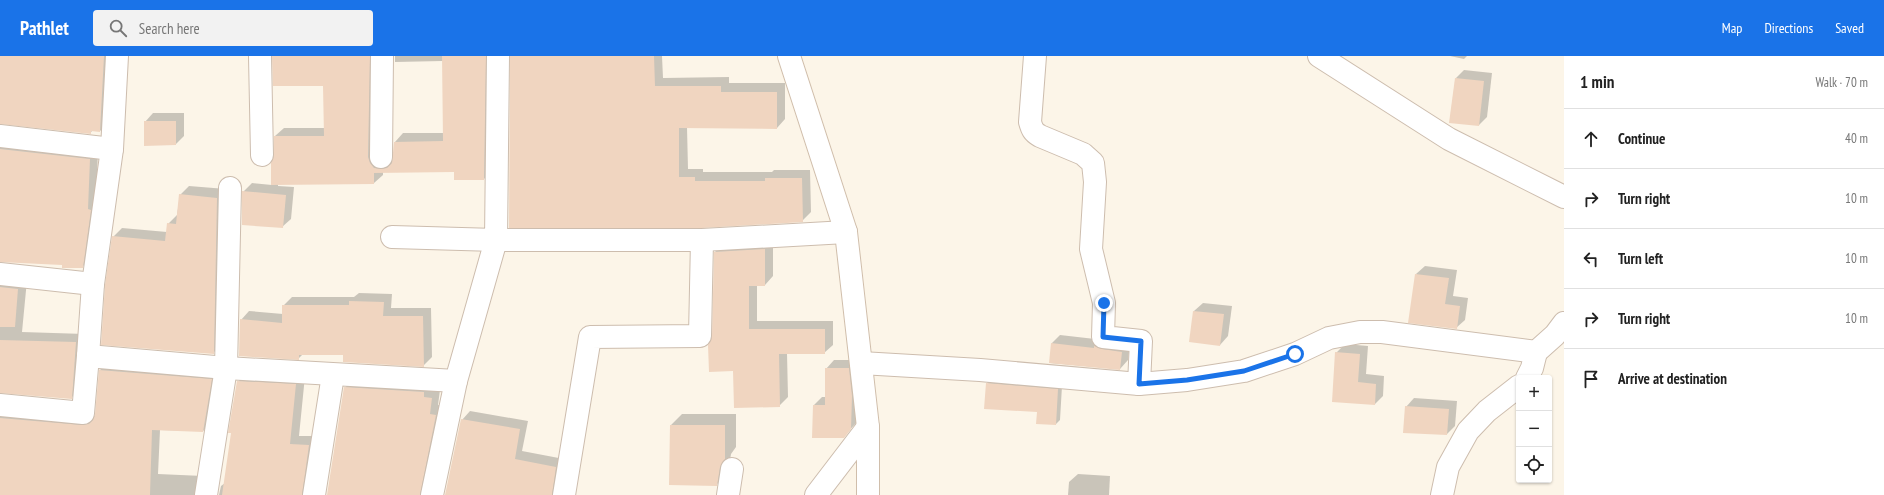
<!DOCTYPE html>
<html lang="en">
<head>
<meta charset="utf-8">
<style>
  body { margin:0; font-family:"PT Sans Narrow",sans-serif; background:#f2f2f2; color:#222 }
  .controls { position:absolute; right:12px; bottom:12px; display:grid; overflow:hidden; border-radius:4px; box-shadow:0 1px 3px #0004 }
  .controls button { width:36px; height:36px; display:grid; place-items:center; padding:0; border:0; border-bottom:1px solid #e0e0e0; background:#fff; color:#222; font:20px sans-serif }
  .stop { position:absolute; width:12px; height:12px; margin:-9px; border:3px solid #1a73e8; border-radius:50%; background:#fff }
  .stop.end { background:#1a73e8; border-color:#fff; box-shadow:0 1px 4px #0008 }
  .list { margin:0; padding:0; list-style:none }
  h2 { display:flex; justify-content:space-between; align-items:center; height:52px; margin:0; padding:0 16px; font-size:17px }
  h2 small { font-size:13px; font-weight:400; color:#767676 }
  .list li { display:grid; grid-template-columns:26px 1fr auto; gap:12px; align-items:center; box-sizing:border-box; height:60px; padding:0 16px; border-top:1px solid #e0e0e0 }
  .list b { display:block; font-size:15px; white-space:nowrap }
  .list em { font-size:13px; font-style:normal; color:#767676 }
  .icon { flex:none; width:22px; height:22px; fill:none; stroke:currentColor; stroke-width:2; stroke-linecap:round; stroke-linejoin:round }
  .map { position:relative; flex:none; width:1564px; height:439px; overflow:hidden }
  header { display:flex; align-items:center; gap:24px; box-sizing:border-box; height:56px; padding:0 20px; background:#1a73e8; color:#fff }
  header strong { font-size:19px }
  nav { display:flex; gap:22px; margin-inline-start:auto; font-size:14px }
  .search { width:280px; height:36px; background:#f2f2f2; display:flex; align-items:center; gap:10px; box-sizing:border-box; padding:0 14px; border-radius:4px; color:#767676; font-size:15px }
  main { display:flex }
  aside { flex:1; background:#fff }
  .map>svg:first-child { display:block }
  .shadow { fill:#0003 }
  .building { fill:#f0d5c0 }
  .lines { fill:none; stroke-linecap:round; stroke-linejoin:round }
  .street-casing { stroke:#cdbdae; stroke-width:24 }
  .secondary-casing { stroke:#d0beab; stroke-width:24 }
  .street { stroke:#fff; stroke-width:22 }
  .secondary { stroke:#fff; stroke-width:22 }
  .route { stroke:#1a73e8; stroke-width:5 }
</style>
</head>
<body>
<header>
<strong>Pathlet</strong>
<div class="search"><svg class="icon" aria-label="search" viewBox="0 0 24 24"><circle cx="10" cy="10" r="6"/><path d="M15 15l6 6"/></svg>Search here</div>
<nav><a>Map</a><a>Directions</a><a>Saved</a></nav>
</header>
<main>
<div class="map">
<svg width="1564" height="439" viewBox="0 0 1564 439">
  <rect width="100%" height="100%" fill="#fcf5e8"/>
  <g class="shadow">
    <path d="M 0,0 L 113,0 L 109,66 L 100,75 L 93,74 L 90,77 L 0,67 Z"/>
    <path d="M 274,0 L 378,0 L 390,105 L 394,104 L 395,86 L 403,77 L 444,77 L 443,5 L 395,6 L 395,0 L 494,0 L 492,114 L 484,123 L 455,115 L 383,116 L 383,119 L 374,127 L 278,128 L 278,130 L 294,131 L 291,163 L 282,171 L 243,136 L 252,127 L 272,129 L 272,107 L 276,99 L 275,80 L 284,72 L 325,72 L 324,29 Z"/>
    <path d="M 512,0 L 662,0 L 663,22 L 729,21 L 729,27 L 785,27 L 785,63 L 777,72 L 687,71 L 688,113 L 703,113 L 703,116 L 772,116 L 774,114 L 810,114 L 811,156 L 802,165 L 702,170 Z"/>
    <path d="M 1450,0 L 1467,0 L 1464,3 Z"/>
    <path d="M 1464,14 L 1492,17 L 1487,61 L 1479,69 L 1456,22 Z"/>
    <path d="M 153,57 L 184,57 L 184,80 L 176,88 L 145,89 L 145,66 Z"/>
    <path d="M 0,80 L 98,94 L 96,145 L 91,202 L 82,211 L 63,208 L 0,205 Z"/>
    <path d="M 189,130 L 226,133 L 222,288 L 213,297 L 113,181 L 122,172 L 167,176 L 168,168 L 177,159 L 180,139 Z"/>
    <path d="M 773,185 L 773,220 L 765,229 L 757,229 L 757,265 L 833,265 L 833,289 L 824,297 L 787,297 L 788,341 L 779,350 L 734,314 L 713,281 L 715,196 L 724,188 Z"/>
    <path d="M 1425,210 L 1457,214 L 1453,240 L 1468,242 L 1465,264 L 1456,272 L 1416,218 Z"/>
    <path d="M 0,218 L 27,224 L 22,276 L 85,278 L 80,333 L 71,342 L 0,336 Z"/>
    <path d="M 359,237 L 392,238 L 391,252 L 431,252 L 432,301 L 423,310 L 344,298 L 303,298 L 298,303 L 241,264 L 249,255 L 283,258 L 283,250 L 292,241 L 354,241 Z"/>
    <path d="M 1203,247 L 1232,250 L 1228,280 L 1220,289 L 1190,285 L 1194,255 Z"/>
    <path d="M 1060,279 L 1130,287 L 1128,304 L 1120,313 L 1050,307 L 1052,287 Z"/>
    <path d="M 1345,288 L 1368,290 L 1366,318 L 1384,320 L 1383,340 L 1375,348 L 1333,345 L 1336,297 Z"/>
    <path d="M 834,304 L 857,304 L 859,364 L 843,381 L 814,349 L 822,341 L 826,341 L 826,313 Z"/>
    <path d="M 109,305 L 220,315 L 212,366 L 203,375 L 160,374 L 158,418 L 203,420 L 206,439 L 0,439 L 0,349 L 96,360 L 100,314 Z"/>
    <path d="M 246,317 L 305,320 L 299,380 L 318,380 L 310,431 L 302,439 L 219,439 L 221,430 L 225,427 L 232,376 L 238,326 Z"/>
    <path d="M 353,323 L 440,334 L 438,349 L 444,350 L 432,439 L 328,439 L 345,332 Z"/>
    <path d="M 991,323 L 1062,330 L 1060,364 L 1056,368 L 1038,355 L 987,327 Z"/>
    <path d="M 1414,342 L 1457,345 L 1455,370 L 1447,378 L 1406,351 Z"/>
    <path d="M 470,355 L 528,365 L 522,395 L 564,403 L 560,439 L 446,439 L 462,364 Z"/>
    <path d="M 682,358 L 736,358 L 736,391 L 731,398 L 728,417 L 716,429 L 671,369 Z"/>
    <path d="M 1078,418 L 1110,420 L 1109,439 L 1068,439 L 1069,426 Z"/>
  </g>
  <g class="building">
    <path d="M 0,0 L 104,0 L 100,76 L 91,75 L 91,78 L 0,68 Z"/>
    <path d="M 272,0 L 370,0 L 368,101 L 370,107 L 374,112 L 381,113 L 387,112 L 392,107 L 394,86 L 443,85 L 442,0 L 486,0 L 484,124 L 454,124 L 454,116 L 374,117 L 374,128 L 271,129 L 271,107 L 274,99 L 274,80 L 324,80 L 323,30 L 273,30 Z"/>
    <path d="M 510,0 L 654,0 L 655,30 L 721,30 L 721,36 L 777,36 L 777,73 L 679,72 L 679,121 L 695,121 L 695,125 L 765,125 L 765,122 L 802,122 L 803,166 L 702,172 L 509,172 Z"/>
    <path d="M 1455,22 L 1484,25 L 1479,70 L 1449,67 Z"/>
    <path d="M 144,65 L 176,65 L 176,89 L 144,90 Z"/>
    <path d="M 0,93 L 90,103 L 88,153 L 91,154 L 83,212 L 62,212 L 62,209 L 0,206 Z"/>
    <path d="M 242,135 L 286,139 L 283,172 L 242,169 Z"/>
    <path d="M 179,138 L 217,142 L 214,298 L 101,289 L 105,229 L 112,180 L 165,185 L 167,167 L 176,168 Z"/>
    <path d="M 765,193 L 765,230 L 749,230 L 749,273 L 825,273 L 825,298 L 779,298 L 780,351 L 734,352 L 733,315 L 709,316 L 708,289 L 712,280 L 714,196 Z"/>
    <path d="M 1415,218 L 1449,222 L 1445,248 L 1460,250 L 1457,273 L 1408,267 Z"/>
    <path d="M 0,231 L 18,233 L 15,271 L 0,271 Z"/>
    <path d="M 349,245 L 384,246 L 383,260 L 423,260 L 424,311 L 343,306 L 343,299 L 299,299 L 299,304 L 239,300 L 240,263 L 282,267 L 282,249 L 349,249 Z"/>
    <path d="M 1193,255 L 1224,258 L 1220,290 L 1189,286 Z"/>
    <path d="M 0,284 L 76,286 L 72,343 L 0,337 Z"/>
    <path d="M 1051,287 L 1094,292 L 1094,290 L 1102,293 L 1122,296 L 1120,314 L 1049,307 Z"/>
    <path d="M 1335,296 L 1360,298 L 1358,326 L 1376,328 L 1375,349 L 1332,346 Z"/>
    <path d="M 825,312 L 849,312 L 852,340 L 851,373 L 844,382 L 812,382 L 813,349 L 825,349 Z"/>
    <path d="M 99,314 L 212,323 L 203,376 L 152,374 L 150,439 L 0,439 L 0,362 L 82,369 L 89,368 L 93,364 L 95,358 Z"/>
    <path d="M 237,325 L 296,328 L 290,388 L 309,389 L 302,439 L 222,439 L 231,377 L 228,377 Z"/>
    <path d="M 986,327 L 1058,333 L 1056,369 L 1036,368 L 1037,356 L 984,353 Z"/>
    <path d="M 344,331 L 424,336 L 424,341 L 432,342 L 430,358 L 436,359 L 420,439 L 327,439 Z"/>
    <path d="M 1405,350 L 1449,353 L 1447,379 L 1403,377 Z"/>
    <path d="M 461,363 L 520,373 L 515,403 L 556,411 L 552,439 L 445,439 Z"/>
    <path d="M 670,369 L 725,369 L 725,403 L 720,411 L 717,430 L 669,429 Z"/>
  </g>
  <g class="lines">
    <g class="street-casing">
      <g id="street">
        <path d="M 260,0 L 262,99"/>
        <path d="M 1035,0 L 1030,66 C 1032,73 1033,76 1040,80 L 1083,98 L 1093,107 L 1095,126 L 1091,193 L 1104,247 L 1103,281 L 1141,285 L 1139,328"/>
        <path d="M 1319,0 L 1449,83 L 1564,141"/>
        <path d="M 0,80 L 112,93"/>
        <path d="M 381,101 L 382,0"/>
        <path d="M 392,181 L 496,184 L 498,0"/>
        <path d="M 0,218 L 93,228"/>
        <path d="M 88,300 L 93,228 L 112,93 L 117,0"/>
        <path d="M 861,307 L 980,314 L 1139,328 L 1187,324 L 1244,315 L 1295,298 L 1329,282 L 1360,276 L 1382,276 L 1536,296 L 1555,279 L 1564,267"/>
        <path d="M 1527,322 L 1532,312 L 1536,296"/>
        <path d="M 0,349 L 83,357 L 88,300 L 226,312 L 456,325"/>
        <path d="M 206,439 L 226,312 L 230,132"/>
        <path d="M 314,439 L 333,319"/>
        <path d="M 432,439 L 456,325 L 496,184 L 702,184 L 846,176"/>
        <path d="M 564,439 L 590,281 L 700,280 L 702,184"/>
        <path d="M 728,439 L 732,413"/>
        <path d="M 816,439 L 868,371"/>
        <path d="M 1442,439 L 1448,411 L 1468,375 L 1487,355 L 1519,330"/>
      </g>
    </g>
    <g class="secondary-casing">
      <path id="secondary" d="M 789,0 L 846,176 L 868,371 L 868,439"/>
    </g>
    <use href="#street" class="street"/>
    <use href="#secondary" class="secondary"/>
  </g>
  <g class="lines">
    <path class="route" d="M 1104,247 L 1103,281 L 1141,285 L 1139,328 L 1187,324 L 1244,315 L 1295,298"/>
  </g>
</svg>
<div class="controls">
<button>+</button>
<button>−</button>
<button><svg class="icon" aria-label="locate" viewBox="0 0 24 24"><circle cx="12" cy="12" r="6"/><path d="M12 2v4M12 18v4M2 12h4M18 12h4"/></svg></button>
</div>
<div class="stop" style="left:1295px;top:298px"></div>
<div class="stop end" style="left:1104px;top:247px"></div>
</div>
<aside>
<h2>1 min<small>Walk · 70 m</small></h2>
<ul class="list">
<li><svg class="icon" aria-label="ahead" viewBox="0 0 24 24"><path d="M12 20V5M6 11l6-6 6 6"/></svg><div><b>Continue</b></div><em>40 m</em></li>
<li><svg class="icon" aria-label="right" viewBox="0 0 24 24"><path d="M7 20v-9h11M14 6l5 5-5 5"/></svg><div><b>Turn right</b></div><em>10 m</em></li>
<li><svg class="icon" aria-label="left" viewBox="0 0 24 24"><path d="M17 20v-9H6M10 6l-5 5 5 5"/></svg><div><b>Turn left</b></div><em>10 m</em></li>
<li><svg class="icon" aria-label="right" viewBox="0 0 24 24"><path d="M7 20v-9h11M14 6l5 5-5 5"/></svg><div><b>Turn right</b></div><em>10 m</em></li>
<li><svg class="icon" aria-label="arrive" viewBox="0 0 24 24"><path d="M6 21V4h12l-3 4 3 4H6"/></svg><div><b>Arrive at destination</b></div></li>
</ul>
</aside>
</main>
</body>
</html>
